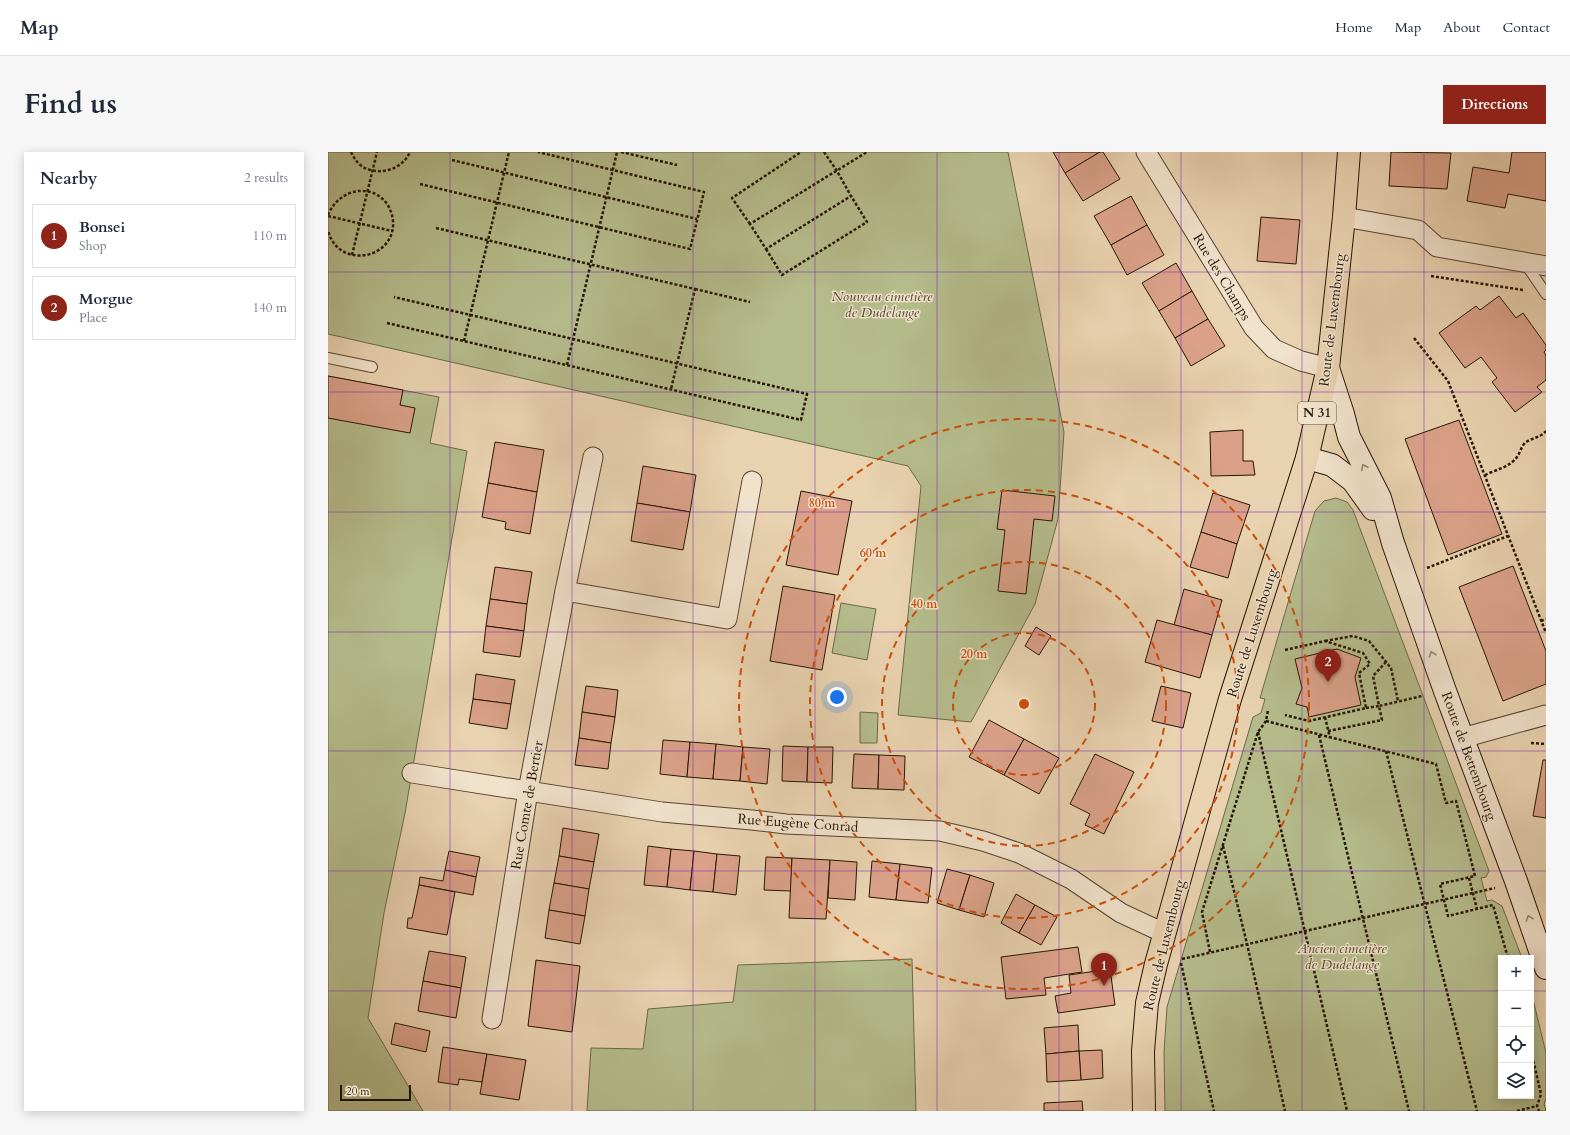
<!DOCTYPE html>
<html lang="en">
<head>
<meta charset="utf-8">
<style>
  body { margin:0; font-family:Cardo,serif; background:#f6f6f7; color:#1f2937 }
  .controls { position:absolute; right:12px; bottom:12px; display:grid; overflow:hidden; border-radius:0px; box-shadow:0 2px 10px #0003 }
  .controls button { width:36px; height:36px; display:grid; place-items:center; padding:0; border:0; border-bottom:1px solid #e0e1e3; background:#fff; color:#1f2937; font:20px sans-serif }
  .scale { position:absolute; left:12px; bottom:10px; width:71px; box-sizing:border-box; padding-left:4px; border:2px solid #251504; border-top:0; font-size:11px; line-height:14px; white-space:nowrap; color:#251504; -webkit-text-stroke:3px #f1e2cc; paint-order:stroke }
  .you { position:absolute; left:509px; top:545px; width:14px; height:14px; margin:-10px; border:3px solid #fff; border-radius:50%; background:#1a73e8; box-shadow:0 0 0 6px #1a73e833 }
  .badge { display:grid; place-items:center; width:26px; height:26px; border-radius:50%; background:#8f2418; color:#fff; font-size:13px; font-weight:700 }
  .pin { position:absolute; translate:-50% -33px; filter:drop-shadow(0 1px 2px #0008) }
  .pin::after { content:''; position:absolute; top:21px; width:14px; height:12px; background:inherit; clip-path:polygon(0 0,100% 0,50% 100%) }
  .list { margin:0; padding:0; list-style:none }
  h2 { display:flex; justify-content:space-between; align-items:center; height:52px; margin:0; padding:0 16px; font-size:17px }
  h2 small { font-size:13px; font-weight:400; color:#747a83 }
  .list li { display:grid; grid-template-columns:26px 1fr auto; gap:12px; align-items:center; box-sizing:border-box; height:64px; margin:0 8px 8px; padding:0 8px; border:1px solid #e0e1e3; border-radius:0px }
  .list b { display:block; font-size:15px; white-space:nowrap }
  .list p { margin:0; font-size:13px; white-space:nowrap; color:#747a83 }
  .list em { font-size:13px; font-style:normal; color:#747a83 }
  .icon { flex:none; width:22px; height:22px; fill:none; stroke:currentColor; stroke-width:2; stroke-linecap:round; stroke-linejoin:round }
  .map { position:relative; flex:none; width:1218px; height:959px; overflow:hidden; border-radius:0px }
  header { display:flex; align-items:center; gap:24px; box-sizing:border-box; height:56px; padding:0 20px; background:#fff; border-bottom:1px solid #e0e1e3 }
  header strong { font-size:19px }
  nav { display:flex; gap:22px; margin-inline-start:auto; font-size:14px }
  .intro { display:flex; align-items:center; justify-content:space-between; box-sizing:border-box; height:96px; padding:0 24px }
  h1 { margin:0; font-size:28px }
  .button { padding:10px 18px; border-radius:0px; background:#8f2418; color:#fff; font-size:14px; font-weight:700 }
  main { display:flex; gap:24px; padding:0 24px }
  aside { flex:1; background:#fff; border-radius:0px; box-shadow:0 2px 10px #0003 }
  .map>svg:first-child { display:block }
  .green { fill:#b5bc8c; stroke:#6d6848 }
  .building { fill:#daa188; stroke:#251504 }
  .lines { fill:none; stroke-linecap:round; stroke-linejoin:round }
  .service-casing { stroke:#56442f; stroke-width:12 }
  .minor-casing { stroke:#56442f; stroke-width:21 }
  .secondary-casing { stroke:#251504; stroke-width:24 }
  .primary-casing { stroke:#251504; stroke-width:24 }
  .path { stroke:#251504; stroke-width:2.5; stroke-dasharray:3 2; stroke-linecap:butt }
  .service { stroke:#f1e2cc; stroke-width:10 }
  .minor { stroke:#f1e2cc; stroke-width:19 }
  .secondary { stroke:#f1e2cc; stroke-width:22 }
  .primary { stroke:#e9d2b0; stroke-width:22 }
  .oneway { stroke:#958672 }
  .grid { fill:none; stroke:#7b2cbf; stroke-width:1; stroke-opacity:0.55 }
  .ring { fill:none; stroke:#cb4f0b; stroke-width:2; stroke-dasharray:7 5 }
  .labels { text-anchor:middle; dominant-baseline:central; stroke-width:3; stroke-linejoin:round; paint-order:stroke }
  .shield { fill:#f1e2cc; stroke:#625240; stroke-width:1 }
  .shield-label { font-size:13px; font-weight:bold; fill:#251504 }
  .street-label { font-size:14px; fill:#251504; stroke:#f1e2cc }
  .park-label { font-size:14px; font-style:italic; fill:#50472d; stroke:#f1e2cc }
  .centre { fill:#cb4f0b; stroke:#f1e2cc; stroke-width:2 }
  .ring-label { font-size:12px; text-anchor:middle; font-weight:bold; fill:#cb4f0b; stroke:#f1e2cc; stroke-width:3; stroke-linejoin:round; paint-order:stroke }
</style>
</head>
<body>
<header>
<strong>Map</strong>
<nav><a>Home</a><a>Map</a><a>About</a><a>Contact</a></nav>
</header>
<div class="intro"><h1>Find us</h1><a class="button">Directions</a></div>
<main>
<aside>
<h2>Nearby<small>2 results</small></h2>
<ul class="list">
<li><span class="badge">1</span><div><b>Bonsei</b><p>Shop</p></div><em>110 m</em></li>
<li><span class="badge">2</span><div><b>Morgue</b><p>Place</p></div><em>140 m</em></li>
</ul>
</aside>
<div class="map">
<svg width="1218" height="959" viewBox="0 0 1218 959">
  <rect width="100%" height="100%" fill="#e9d2b0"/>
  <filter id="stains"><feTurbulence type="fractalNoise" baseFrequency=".005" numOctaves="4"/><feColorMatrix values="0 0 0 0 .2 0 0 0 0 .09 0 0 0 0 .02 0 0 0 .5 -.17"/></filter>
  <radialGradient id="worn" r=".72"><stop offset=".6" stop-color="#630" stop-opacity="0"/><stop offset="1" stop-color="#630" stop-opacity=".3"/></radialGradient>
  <g class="green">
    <path d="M 0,0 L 680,0 L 736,280 L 730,367 L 707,452 L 643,570 L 570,563 L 593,334 L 580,314 L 0,182 Z"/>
    <path d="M 0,224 L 111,245 L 102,291 L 139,299 L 77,661 L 56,761 L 40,866 L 95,959 L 0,959 Z"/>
    <path d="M 1008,346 L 1019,350 L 1025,358 L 1161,719 L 1158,725 L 1153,726 L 1159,749 L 1164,748 L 1174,754 L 1194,806 L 1173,806 L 1173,944 L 1203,944 L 1203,839 L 1218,901 L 1218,947 L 1216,952 L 1218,959 L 837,959 L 836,900 L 839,855 L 925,565 L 933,561 L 937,547 L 932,546 L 987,359 L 996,349 Z"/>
    <path d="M 513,451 L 548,457 L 539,508 L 504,501 Z"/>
    <path d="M 532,560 L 550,561 L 549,591 L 532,591 Z"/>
    <path d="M 584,807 L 588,959 L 259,959 L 263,896 L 315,897 L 320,857 L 405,850 L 410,813 Z"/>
  </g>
  <g class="building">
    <path d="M 725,0 L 772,0 L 737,21 Z"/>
    <path d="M 772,0 L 775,0 L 792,27 L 755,49 L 737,21 Z"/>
    <path d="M 1063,0 L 1123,1 L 1119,37 L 1061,34 Z"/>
    <path d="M 1184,0 L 1218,0 L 1218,49 L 1180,42 L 1177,56 L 1139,49 L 1145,15 L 1181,21 Z"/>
    <path d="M 803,44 L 819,73 L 783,93 L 766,64 Z"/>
    <path d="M 933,65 L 972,68 L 968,112 L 929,109 Z"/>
    <path d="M 819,73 L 836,103 L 799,123 L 783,93 Z"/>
    <path d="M 848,111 L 864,139 L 831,159 L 814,131 Z"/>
    <path d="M 864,139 L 880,167 L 847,186 L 831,159 Z"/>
    <path d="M 1171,144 L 1188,166 L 1195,161 L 1218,193 L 1218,198 L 1216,200 L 1218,204 L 1218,228 L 1209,235 L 1214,240 L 1187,260 L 1164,230 L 1169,226 L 1153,205 L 1137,216 L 1111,181 L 1148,154 L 1152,158 Z"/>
    <path d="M 880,167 L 897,194 L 863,214 L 847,186 Z"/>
    <path d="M 0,224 L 75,238 L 72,253 L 87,256 L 82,281 L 0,266 Z"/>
    <path d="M 1131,268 L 1174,382 L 1120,403 L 1077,287 Z"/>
    <path d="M 915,278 L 915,309 L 925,309 L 927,323 L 883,324 L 882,280 Z"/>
    <path d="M 167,290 L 216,298 L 209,340 L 160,331 Z"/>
    <path d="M 315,314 L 368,323 L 362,360 L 309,351 Z"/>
    <path d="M 160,331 L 209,340 L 202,382 L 177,377 L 178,370 L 154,365 Z"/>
    <path d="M 674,338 L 727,344 L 724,369 L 706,367 L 698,442 L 670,439 L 677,378 L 669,377 Z"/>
    <path d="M 473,339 L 524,349 L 510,423 L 458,413 Z"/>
    <path d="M 885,341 L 922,353 L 909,392 L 873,380 Z"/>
    <path d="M 309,351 L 362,360 L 355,398 L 303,389 Z"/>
    <path d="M 873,380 L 909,392 L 900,426 L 862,415 Z"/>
    <path d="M 1185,414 L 1218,499 L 1218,532 L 1175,549 L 1131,435 Z"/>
    <path d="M 167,415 L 204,420 L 199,452 L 162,447 Z"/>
    <path d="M 455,434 L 507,443 L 494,518 L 442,509 Z"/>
    <path d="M 856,437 L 894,448 L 884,483 L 846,473 Z"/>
    <path d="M 162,447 L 199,452 L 196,479 L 158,474 Z"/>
    <path d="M 829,468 L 884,483 L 872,526 L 817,510 Z"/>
    <path d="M 158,474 L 196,479 L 192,505 L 155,500 Z"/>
    <path d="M 708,475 L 723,484 L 711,503 L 697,494 Z"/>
    <path d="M 1009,497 L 1033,506 L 1027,525 L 1033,553 L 981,565 L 979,555 L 968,552 L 974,536 L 967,507 Z"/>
    <path d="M 148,522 L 187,528 L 183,552 L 145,547 Z"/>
    <path d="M 258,534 L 290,538 L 287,565 L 254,560 Z"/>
    <path d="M 833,534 L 863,541 L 855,576 L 824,569 Z"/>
    <path d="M 145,547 L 183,552 L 179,577 L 141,571 Z"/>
    <path d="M 254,560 L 287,565 L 283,591 L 251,586 Z"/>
    <path d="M 661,568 L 696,587 L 676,623 L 641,605 Z"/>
    <path d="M 251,586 L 283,591 L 280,617 L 247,613 Z"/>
    <path d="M 696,587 L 731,606 L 711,642 L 676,623 Z"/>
    <path d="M 335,588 L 362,590 L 359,625 L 332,622 Z"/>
    <path d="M 362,590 L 388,592 L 385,627 L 359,625 Z"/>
    <path d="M 388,592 L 415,595 L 412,629 L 385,627 Z"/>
    <path d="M 455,594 L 480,595 L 479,630 L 454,629 Z"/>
    <path d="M 415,595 L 442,597 L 439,632 L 412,629 Z"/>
    <path d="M 480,595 L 505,595 L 504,631 L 479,630 Z"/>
    <path d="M 526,602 L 551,603 L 550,637 L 524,636 Z"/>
    <path d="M 767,602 L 806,620 L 776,682 L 757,673 L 762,662 L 742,652 Z"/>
    <path d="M 551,603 L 577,604 L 576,638 L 550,637 Z"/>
    <path d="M 1215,608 L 1218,608 L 1218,666 L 1205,664 Z"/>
    <path d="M 235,676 L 271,682 L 266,710 L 231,704 Z"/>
    <path d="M 320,694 L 343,697 L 339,735 L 316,733 Z"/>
    <path d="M 343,697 L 366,699 L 362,738 L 339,735 Z"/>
    <path d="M 121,699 L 152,705 L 148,725 L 117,718 Z"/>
    <path d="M 366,699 L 389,702 L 385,740 L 362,738 Z"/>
    <path d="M 389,702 L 412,704 L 408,743 L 385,740 Z"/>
    <path d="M 231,704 L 266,710 L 261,737 L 226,731 Z"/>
    <path d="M 438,705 L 464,706 L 463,739 L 436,738 Z"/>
    <path d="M 464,706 L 502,708 L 498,767 L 461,766 Z"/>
    <path d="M 502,708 L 529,710 L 527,748 L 500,746 Z"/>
    <path d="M 544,709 L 572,712 L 568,748 L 541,745 Z"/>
    <path d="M 572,712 L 604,716 L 600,751 L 568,748 Z"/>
    <path d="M 619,717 L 642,723 L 631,758 L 609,751 Z"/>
    <path d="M 117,718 L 148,725 L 145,743 L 91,733 L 92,725 L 115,729 Z"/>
    <path d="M 642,723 L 666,731 L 656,765 L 631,758 Z"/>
    <path d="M 226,731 L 261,737 L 257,764 L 221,758 Z"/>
    <path d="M 91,733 L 127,740 L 119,783 L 79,776 L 80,766 L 84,766 Z"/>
    <path d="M 688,742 L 707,753 L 691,781 L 673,771 Z"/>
    <path d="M 707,753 L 729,765 L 713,793 L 691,781 Z"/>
    <path d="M 221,758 L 257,764 L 252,792 L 217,786 Z"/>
    <path d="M 750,795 L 754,820 L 716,826 L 718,843 L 678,847 L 673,805 Z"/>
    <path d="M 101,799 L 138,805 L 133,836 L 95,829 Z"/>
    <path d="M 208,808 L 252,814 L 244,880 L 200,874 Z"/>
    <path d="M 782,817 L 787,853 L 730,861 L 727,844 L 743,841 L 741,823 Z"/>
    <path d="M 95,829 L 133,836 L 128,866 L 90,859 Z"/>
    <path d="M 67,871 L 102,879 L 98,900 L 63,892 Z"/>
    <path d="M 750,873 L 751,899 L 718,902 L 716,876 Z"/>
    <path d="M 115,895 L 159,902 L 154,930 L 131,927 L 130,933 L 110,930 Z"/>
    <path d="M 774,898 L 775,926 L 753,928 L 751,899 Z"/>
    <path d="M 751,899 L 753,928 L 719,930 L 718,902 Z"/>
    <path d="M 159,902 L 198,908 L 191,948 L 152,942 Z"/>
    <path d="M 754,949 L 755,959 L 716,959 L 716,951 Z"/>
  </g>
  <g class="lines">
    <g class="service-casing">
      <g id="service">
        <path d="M 1197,111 L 1218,142"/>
        <path d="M 0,206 L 44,215"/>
      </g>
    </g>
    <g class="minor-casing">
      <g id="minor">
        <path d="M 818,0 L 926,176 L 946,197 L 973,209 L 1000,216"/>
        <path d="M 1016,65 L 1090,78 L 1109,95 L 1218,114"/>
        <path d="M 237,439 L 399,467 L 424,329"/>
        <path d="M 1134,586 L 1218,563"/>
        <path d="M 84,621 L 334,660 L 424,668 L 458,672 L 612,679 L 655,689 L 691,701 L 743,727 L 793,761 L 836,781"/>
        <path d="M 164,867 L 200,639 L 237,439 L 265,305"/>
      </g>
    </g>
    <g class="secondary-casing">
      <g id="secondary">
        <path d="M 1000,216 L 1015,262 L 1021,285 L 1052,346 L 1065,391 L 1117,539 L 1188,729 L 1218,816"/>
        <path d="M 979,306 L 1004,313 L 1025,329 L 1045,357"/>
      </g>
    </g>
    <g class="primary-casing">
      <path id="primary" d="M 816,959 L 815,899 L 819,851 L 828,812 L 902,547 L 979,306 L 1000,216 L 1016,65 L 1021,0"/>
    </g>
    <g class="path">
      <path d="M 23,0 C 26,6 29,11 35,15 C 51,24 74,18 82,0"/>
      <path d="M 293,0 L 349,13"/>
      <path d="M 496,0 L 509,19 L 523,44 L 438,97 L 422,72 L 539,0"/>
      <path d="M 124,8 L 369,67"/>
      <path d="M 92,32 L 362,97 L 376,40 L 210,0"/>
      <path d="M 0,63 C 15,28 61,32 65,69 C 68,108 9,118 0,78"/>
      <path d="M 0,64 L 64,79"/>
      <path d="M 422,72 L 404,46 L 473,0"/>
      <path d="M 108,76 L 367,137 L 343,237"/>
      <path d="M 438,97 L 454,123 L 539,70 L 523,44"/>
      <path d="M 24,103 L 49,0"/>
      <path d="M 1103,124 L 1195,138"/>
      <path d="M 367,137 L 422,150"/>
      <path d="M 59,171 L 473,268 L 479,242 L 66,145"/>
      <path d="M 1086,186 L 1120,229 L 1218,481"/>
      <path d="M 136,189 L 181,0"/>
      <path d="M 239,213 L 289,0"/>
      <path d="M 1157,323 C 1167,318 1182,315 1189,305 C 1192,301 1193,295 1197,291 C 1203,286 1212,286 1218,279"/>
      <path d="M 1099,416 L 1180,384"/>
      <path d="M 1213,469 L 1218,467"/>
      <path d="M 997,489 L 1025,484 L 1041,489 L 1063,516 L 1070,549"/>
      <path d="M 957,498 L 997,489 L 1035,501 L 1042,512 L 1031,521 L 1038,556 L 981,569 L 957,563"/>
      <path d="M 1038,556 L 1051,554 L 1045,524 L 1058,510"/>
      <path d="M 997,565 L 1002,586"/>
      <path d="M 938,569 L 1108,612 L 1118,651 L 1128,649 L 1147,724 L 1112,732 L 1120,764 L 1165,753 L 1180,806"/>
      <path d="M 1000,579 L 1054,568 L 1051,554 L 1094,544"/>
      <path d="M 930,580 L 1019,959"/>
      <path d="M 991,583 L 1081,959"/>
      <path d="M 1203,591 L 1218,592"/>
      <path d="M 1058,599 L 1149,959"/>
      <path d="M 895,694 L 919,792 L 957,959"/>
      <path d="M 1141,726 L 1149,757"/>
      <path d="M 882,800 L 874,760 L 930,580 L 938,569 L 940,558"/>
      <path d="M 854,807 L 1167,736"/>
      <path d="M 853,811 L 886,959"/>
      <path d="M 1203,899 L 1213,942 L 1209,954 L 1211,959"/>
      <path d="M 1189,959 L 1209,954"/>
    </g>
    <use href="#service" class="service"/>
    <use href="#minor" class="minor"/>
    <use href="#secondary" class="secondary"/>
    <use href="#primary" class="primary"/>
  </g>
  <defs><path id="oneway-chevron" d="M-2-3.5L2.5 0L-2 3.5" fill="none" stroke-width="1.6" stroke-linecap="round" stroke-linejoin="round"/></defs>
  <g class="oneway">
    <use href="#oneway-chevron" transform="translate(1036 315) rotate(-117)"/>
    <use href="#oneway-chevron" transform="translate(1104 502) rotate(-109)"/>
    <use href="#oneway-chevron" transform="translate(1201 766) rotate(-109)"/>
  </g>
  <path class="grid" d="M 122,0 L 122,959M 244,0 L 244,959M 365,0 L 365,959M 487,0 L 487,959M 609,0 L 609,959M 731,0 L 731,959M 853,0 L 853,959M 974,0 L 974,959M 1096,0 L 1096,959M 0,120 L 1218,120M 0,240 L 1218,240M 0,360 L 1218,360M 0,480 L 1218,480M 0,599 L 1218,599M 0,719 L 1218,719M 0,839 L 1173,839M 1203,839 L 1218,839"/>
  <g class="ring">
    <circle cx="696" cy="552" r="71"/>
    <circle cx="696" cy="552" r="142"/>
    <circle cx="696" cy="552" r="214"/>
    <circle cx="696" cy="552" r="285"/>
  </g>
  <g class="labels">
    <rect class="shield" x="970" y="250" width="38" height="22" rx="3"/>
    <g class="shield-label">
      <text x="989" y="261">N 31</text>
    </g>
    <g class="street-label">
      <text transform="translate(894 125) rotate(59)">Rue des Champs</text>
      <text transform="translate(1004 168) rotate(-83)">Route de Luxembourg</text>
      <text transform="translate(924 481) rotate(-72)">Route de Luxembourg</text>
      <text transform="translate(1141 604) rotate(70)">Route de Bettembourg</text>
      <text transform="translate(199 653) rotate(-80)">Rue Comte de Bertier</text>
      <text transform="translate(470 671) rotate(4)">Rue Eugène Conrad</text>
      <text transform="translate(836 793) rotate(-76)">Route de Luxembourg</text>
    </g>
    <g class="park-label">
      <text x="554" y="144">Nouveau cimetière<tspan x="554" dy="16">de Dudelange</tspan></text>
      <text x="1014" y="796">Ancien cimetière<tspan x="1014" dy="16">de Dudelange</tspan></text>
    </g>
  </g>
  <circle cx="696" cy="552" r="6" class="centre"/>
  <g class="ring-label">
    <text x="494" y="355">80 m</text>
    <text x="545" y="405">60 m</text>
    <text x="596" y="456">40 m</text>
    <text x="646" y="506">20 m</text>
  </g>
  <rect width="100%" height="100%" filter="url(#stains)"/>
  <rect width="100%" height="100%" fill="url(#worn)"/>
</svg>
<div class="controls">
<button>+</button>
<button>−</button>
<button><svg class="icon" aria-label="locate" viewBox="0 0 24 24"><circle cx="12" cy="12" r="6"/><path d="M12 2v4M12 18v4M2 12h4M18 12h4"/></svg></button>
<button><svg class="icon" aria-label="layers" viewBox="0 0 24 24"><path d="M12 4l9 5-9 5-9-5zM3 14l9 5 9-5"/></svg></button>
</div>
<div class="scale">20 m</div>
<div class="you"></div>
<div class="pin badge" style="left:776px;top:834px">1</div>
<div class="pin badge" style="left:1000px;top:530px">2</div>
</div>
</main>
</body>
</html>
